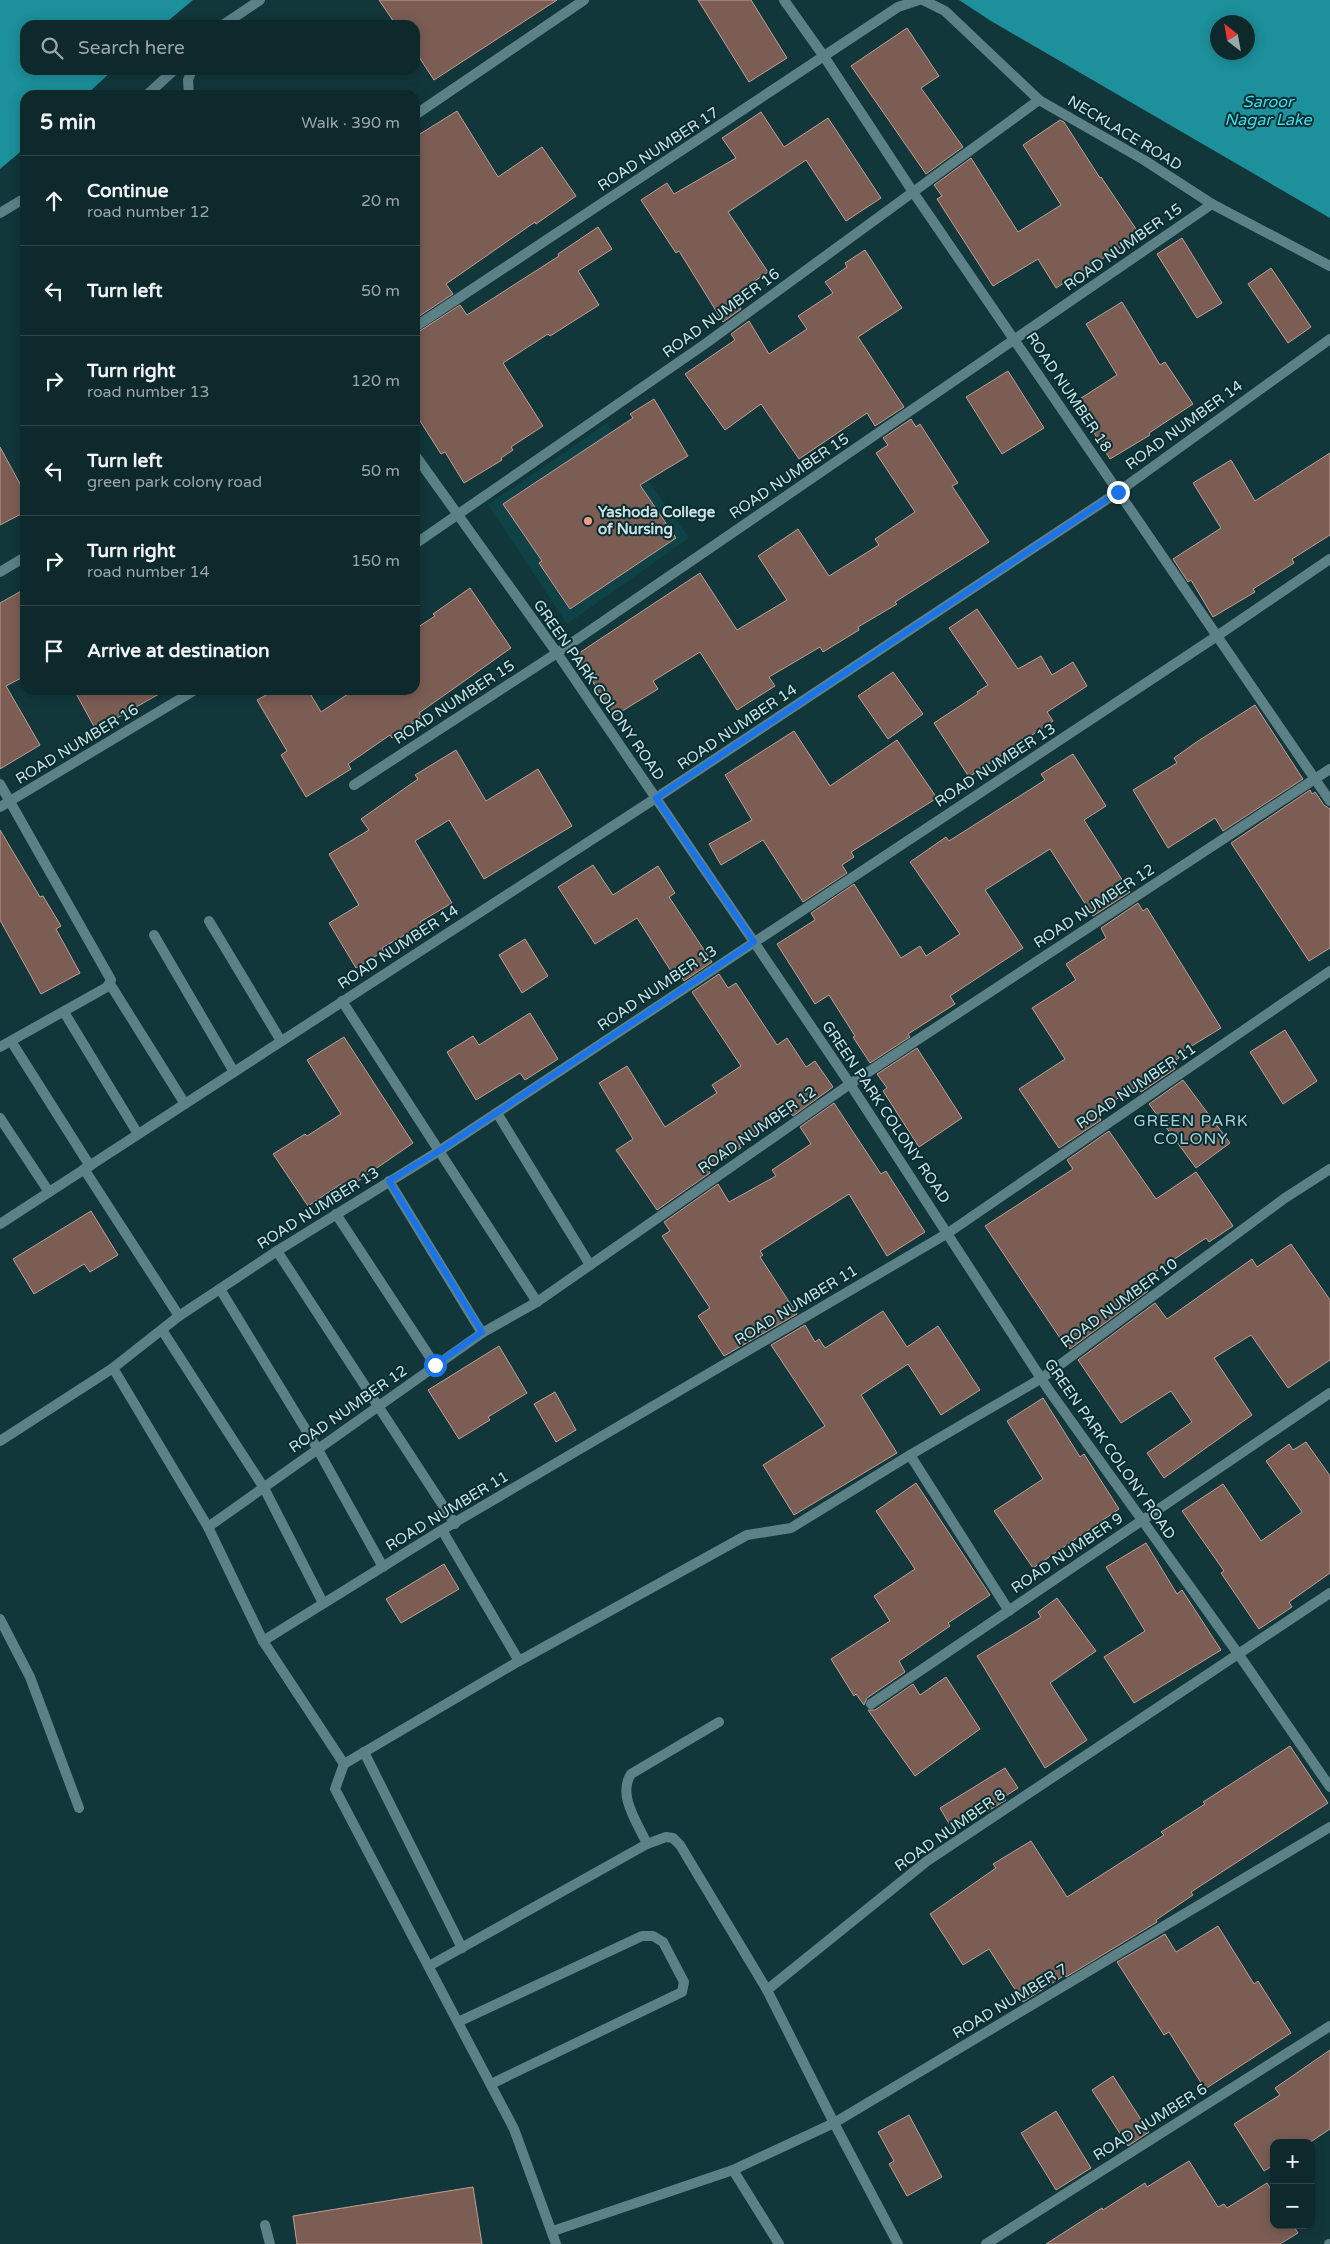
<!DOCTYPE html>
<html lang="en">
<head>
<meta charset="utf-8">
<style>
  body { margin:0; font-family:"Varela Round",sans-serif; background:#1c3538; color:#f1f3f6 }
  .controls { position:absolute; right:15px; bottom:15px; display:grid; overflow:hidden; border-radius:10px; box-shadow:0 2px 12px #0003 }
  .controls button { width:45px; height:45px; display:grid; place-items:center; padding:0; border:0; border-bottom:1px solid #2e4548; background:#0e292c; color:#f1f3f6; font:25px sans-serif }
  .compass { position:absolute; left:1210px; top:15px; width:45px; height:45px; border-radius:50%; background:#0e292c; box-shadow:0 2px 12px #0003; rotate:329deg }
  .stop { position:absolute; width:15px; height:15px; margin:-11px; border:4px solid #1a73e8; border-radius:50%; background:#fff }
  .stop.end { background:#1a73e8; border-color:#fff; box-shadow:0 1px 5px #0008 }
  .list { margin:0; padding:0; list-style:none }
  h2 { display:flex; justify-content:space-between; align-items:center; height:65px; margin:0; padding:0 20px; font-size:21px }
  h2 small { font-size:16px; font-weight:400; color:#9ba6a9 }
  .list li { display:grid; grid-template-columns:32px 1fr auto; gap:15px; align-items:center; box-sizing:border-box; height:90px; padding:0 20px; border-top:1px solid #2e4548 }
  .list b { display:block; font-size:19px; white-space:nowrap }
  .list p { margin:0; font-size:16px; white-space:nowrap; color:#9ba6a9 }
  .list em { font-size:16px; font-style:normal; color:#9ba6a9 }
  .icon { flex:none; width:28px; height:28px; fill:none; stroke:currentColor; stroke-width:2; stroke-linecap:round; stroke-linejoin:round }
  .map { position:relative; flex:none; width:1330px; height:2244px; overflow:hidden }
  .search { position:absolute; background:#0e292c; box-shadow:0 2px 12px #0003; left:20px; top:20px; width:400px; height:55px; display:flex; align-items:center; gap:12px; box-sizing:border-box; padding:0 18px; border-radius:15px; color:#9ba6a9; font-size:19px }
  .panel { position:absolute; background:#0e292c; box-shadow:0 2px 12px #0003; left:20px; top:90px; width:400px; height:605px; border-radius:15px }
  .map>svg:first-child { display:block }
  .built { fill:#0f4247 }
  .water { fill:#1c909b; fill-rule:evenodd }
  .building { fill:#7b5d54; stroke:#c09e95 }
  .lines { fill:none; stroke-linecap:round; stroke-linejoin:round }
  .street { stroke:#5c8287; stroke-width:10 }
  .route { stroke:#1a73e8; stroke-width:6 }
  .poi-dot { fill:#f49e87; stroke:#062d31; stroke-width:2 }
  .labels { text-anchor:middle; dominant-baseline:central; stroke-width:4; stroke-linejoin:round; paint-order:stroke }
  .street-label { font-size:15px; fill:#cee2e4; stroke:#062d31 }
  .poi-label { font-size:15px; font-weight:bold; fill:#cee2e4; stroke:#062d31; text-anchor:start }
  .water-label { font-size:16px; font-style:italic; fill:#41dceb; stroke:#062d31 }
  .neighbourhood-label { font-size:16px; letter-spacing:1px; fill:#a9d0d5; stroke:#062d31 }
</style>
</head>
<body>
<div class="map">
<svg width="1330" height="2244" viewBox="0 0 1330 2244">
  <rect width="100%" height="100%" fill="#12373b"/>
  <path class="built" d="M 607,423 L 689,538 L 567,624 L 488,505 Z"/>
  <g class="water">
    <path d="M 0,0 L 193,0 L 163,25 L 25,25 L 25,70 L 113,70 L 86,95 L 25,95 L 25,148 L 0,169 Z"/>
    <path d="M 959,0 L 1330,0 L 1330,218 L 991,21 ZM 1218,22 L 1248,22 L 1248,52 L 1218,52 Z"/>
  </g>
  <g class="building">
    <path d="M 379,0 L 557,0 L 434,80 L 415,51 L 415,25 L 396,25 Z"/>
    <path d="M 698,0 L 751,0 L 787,58 L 749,82 Z"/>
    <path d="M 907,28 L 939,76 L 921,88 L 963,147 L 926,174 L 851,66 Z"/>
    <path d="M 457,111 L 498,177 L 542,147 L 576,196 L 536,224 L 535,222 L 446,284 L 453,294 L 415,319 L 415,137 Z"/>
    <path d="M 761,112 L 784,147 L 828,118 L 881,198 L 846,221 L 806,160 L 728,212 L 768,272 L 740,291 L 742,293 L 735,298 L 741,309 L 723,322 L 679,251 L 676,253 L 641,200 L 667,183 L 674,194 L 736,158 L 722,138 Z"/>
    <path d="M 1060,120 L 1064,122 L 1100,178 L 1101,177 L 1140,235 L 1056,288 L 1038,259 L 993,286 L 937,199 L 942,196 L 934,185 L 971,158 L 1018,232 L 1061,205 L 1023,145 Z"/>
    <path d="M 598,227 L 612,249 L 578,271 L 599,305 L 550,336 L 548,334 L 503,363 L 543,426 L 511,447 L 513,450 L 501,458 L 502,460 L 464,483 L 445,452 L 441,454 L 415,413 L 415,334 L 460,305 L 467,315 L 559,256 L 558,254 Z"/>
    <path d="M 1182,238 L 1222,303 L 1197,318 L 1157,254 Z"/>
    <path d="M 865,250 L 902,308 L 858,337 L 904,407 L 875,426 L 867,413 L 799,459 L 761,404 L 725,430 L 685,374 L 735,340 L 731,334 L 749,321 L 769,354 L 807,329 L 798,316 L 833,293 L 825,282 L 847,267 L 845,263 Z"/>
    <path d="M 1271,268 L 1311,327 L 1288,343 L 1248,284 Z"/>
    <path d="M 1122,302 L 1160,365 L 1165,362 L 1193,404 L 1149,433 L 1150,435 L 1110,459 L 1075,402 L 1117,375 L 1086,324 Z"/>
    <path d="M 1008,371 L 1044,428 L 1002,454 L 966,397 Z"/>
    <path d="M 654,399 L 688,456 L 640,485 L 676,538 L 570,609 L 539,563 L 542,561 L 503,504 L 633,418 L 630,414 Z"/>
    <path d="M 911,419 L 916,427 L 920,424 L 958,483 L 952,486 L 989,542 L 895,602 L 897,604 L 858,627 L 859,630 L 823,652 L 820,647 L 769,677 L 775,686 L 737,710 L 700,652 L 653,681 L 658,689 L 614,716 L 576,655 L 700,573 L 737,630 L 787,600 L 758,556 L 798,529 L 829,576 L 879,545 L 875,539 L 915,512 L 876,453 L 888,445 L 883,438 Z"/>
    <path d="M 0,447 L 25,493 L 25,512 L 0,525 Z"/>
    <path d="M 1330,453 L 1330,535 L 1292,559 L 1294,563 L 1253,589 L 1255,592 L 1213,617 L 1191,580 L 1188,582 L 1173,559 L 1221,528 L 1193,483 L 1231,460 L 1255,501 Z"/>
    <path d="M 470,588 L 511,648 L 419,713 L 422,717 L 392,738 L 390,735 L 348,764 L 351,769 L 306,797 L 281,755 L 287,751 L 257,700 L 275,690 L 308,690 L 321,712 L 354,690 L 415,690 L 415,629 L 435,616 L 433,614 Z"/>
    <path d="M 25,589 L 25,676 L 6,686 L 40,745 L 0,769 L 0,603 Z"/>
    <path d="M 977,609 L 1018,669 L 1041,656 L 1052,675 L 1073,662 L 1087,686 L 1047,712 L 1053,721 L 969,777 L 934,723 L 978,694 L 977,692 L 988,685 L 949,628 Z"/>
    <path d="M 893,672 L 923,714 L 888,739 L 858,696 Z"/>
    <path d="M 74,690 L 166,690 L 96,730 Z"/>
    <path d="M 1255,705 L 1303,779 L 1223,831 L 1215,818 L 1168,848 L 1133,790 L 1177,763 L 1174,758 L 1198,741 Z"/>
    <path d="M 794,731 L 830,786 L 897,740 L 937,798 L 851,852 L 854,857 L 842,865 L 847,873 L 803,902 L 763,840 L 721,865 L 709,844 L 752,820 L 725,775 Z"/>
    <path d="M 456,750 L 486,801 L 538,769 L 572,826 L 484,879 L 449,820 L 415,841 L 452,903 L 420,922 L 422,925 L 382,948 L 384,951 L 356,968 L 329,923 L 359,905 L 329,854 L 369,830 L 361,819 L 418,779 L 415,775 Z"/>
    <path d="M 1073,754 L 1106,806 L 1084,820 L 1130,892 L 1093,916 L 1050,849 L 985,890 L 1023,948 L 950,996 L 955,1004 L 908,1034 L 910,1037 L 870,1063 L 853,1037 L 855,1036 L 829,995 L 815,1004 L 777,944 L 815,920 L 811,913 L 854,884 L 901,958 L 920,946 L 926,956 L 960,934 L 910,862 L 946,837 L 949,841 L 1045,780 L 1041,774 Z"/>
    <path d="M 1310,790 L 1312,794 L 1315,792 L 1324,805 L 1330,809 L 1330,948 L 1309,961 L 1231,843 Z"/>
    <path d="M 0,830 L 40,897 L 43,896 L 61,926 L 56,929 L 80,973 L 41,994 L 0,920 Z"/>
    <path d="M 593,865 L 613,895 L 658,866 L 675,893 L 669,897 L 712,962 L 684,981 L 681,976 L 676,979 L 637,918 L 595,944 L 558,887 Z"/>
    <path d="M 1138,903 L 1143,911 L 1147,908 L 1221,1028 L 1177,1055 L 1179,1058 L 1171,1063 L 1175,1069 L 1141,1092 L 1136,1087 L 1096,1112 L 1101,1120 L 1059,1148 L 1019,1089 L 1065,1059 L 1032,1008 L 1076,980 L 1066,964 L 1106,938 L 1101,928 Z"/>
    <path d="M 525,939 L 548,976 L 522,993 L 499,955 Z"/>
    <path d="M 719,974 L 728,988 L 736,983 L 777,1045 L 787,1038 L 806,1067 L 815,1061 L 833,1087 L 793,1116 L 790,1112 L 739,1145 L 741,1148 L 708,1169 L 710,1173 L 657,1210 L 616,1150 L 633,1139 L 599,1083 L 627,1066 L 665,1127 L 717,1093 L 712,1085 L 741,1066 L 692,992 Z"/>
    <path d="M 530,1013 L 558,1059 L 525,1080 L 520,1073 L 476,1100 L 447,1052 L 473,1036 L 479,1045 Z"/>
    <path d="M 1285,1030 L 1317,1081 L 1283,1104 L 1250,1052 Z"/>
    <path d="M 344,1037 L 413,1143 L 345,1190 L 341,1184 L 308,1206 L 273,1154 L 305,1134 L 307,1136 L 341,1114 L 307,1060 Z"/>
    <path d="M 917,1048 L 962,1118 L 919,1147 L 883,1091 L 887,1088 L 877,1074 Z"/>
    <path d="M 1183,1080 L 1230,1143 L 1196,1168 L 1149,1104 Z"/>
    <path d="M 834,1103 L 881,1174 L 886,1171 L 925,1232 L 887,1256 L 849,1194 L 760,1251 L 763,1255 L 760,1257 L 797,1314 L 724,1356 L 698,1316 L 710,1308 L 662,1236 L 670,1231 L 664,1222 L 718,1184 L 729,1202 L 776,1176 L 772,1170 L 811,1144 L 800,1127 Z"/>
    <path d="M 1109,1131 L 1156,1199 L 1196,1172 L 1233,1226 L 1209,1242 L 1206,1238 L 1143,1280 L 1148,1291 L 1070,1349 L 1066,1343 L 1064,1344 L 985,1226 L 1073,1169 L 1067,1160 Z"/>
    <path d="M 91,1211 L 118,1255 L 90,1272 L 84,1264 L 34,1294 L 13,1259 Z"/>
    <path d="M 1291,1244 L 1330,1300 L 1330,1360 L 1288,1388 L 1251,1335 L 1214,1358 L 1252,1415 L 1164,1478 L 1147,1453 L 1192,1422 L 1171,1391 L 1121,1423 L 1078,1360 L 1155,1303 L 1167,1319 L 1252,1259 L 1257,1267 Z"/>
    <path d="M 883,1311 L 907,1347 L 938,1326 L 980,1390 L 941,1415 L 908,1364 L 861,1395 L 897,1453 L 794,1515 L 763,1465 L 825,1426 L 771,1345 L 805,1325 L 815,1342 L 819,1339 L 825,1348 Z"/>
    <path d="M 499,1346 L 527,1393 L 488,1417 L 490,1420 L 459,1439 L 428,1390 Z"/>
    <path d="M 555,1392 L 576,1430 L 556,1442 L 534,1404 Z"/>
    <path d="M 1043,1398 L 1080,1457 L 1084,1454 L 1119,1509 L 1033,1568 L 994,1511 L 1043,1479 L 1007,1421 Z"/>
    <path d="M 1306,1442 L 1330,1476 L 1330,1573 L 1289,1602 L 1292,1607 L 1259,1629 L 1221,1573 L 1224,1571 L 1182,1511 L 1223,1484 L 1261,1541 L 1302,1512 L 1266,1461 L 1289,1444 L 1293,1450 Z"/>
    <path d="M 916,1483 L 990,1595 L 948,1623 L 950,1626 L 899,1661 L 905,1672 L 867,1698 L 864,1705 L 856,1694 L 854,1696 L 831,1659 L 890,1621 L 874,1596 L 915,1569 L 876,1511 Z"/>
    <path d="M 1146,1543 L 1177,1594 L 1182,1590 L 1221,1650 L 1134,1703 L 1104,1657 L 1145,1631 L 1106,1567 Z"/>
    <path d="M 444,1564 L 459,1589 L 401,1623 L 386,1599 Z"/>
    <path d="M 1057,1598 L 1096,1651 L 1050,1683 L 1087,1740 L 1045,1768 L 977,1656 L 1041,1617 L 1038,1612 Z"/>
    <path d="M 946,1677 L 980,1729 L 915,1776 L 868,1710 L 875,1710 L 913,1684 L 920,1695 Z"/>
    <path d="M 1290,1746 L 1328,1803 L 1191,1892 L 1193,1895 L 1156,1920 L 1157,1922 L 1066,1977 L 1065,1975 L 1023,2002 L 989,1949 L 963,1965 L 930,1914 L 996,1868 L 993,1864 L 1031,1841 L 1067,1897 L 1164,1835 L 1161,1832 L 1205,1804 L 1203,1802 Z"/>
    <path d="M 1005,1768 L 1018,1788 L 1004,1797 L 1006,1800 L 954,1832 L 940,1808 Z"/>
    <path d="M 1218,1926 L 1254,1984 L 1258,1981 L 1291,2033 L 1205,2089 L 1169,2032 L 1164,2035 L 1117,1962 L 1165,1934 L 1176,1952 Z"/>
    <path d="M 1330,2050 L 1330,2129 L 1309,2143 L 1274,2143 L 1274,2165 L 1264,2171 L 1234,2124 L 1280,2095 L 1275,2088 Z"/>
    <path d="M 1113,2076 L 1149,2132 L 1128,2146 L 1092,2090 Z"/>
    <path d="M 1056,2111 L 1091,2168 L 1056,2190 L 1021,2133 Z"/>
    <path d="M 909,2115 L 942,2177 L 907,2196 L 889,2164 L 894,2161 L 878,2132 Z"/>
    <path d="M 1189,2161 L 1218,2207 L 1224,2204 L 1227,2208 L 1267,2183 L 1274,2194 L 1274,2225 L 1293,2225 L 1298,2233 L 1280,2244 L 1046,2244 L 1102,2208 L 1103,2210 L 1145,2183 L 1147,2187 Z"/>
    <path d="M 473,2187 L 482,2244 L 297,2244 L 293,2216 Z"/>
  </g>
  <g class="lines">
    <g class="street">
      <path d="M 784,0 L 825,58 L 913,192 L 1330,801"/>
      <path d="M 923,0 L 945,11 L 1039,100 L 1144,160 L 1212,204 L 1330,266"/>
      <path d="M 223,25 L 260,0"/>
      <path d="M 147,95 L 174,70"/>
      <path d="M 189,95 L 188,80 L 192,70"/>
      <path d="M 415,115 L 584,0"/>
      <path d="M 0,213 L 25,198"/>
      <path d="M 415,327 L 898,7 L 919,0"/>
      <path d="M 415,455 L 557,653 L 754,942 L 850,1084 L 1048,1389 L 1239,1655 L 1330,1787"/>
      <path d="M 415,544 L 705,344 L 1039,100"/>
      <path d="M 0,572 L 25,557"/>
      <path d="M 0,784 L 111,980 L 107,987 L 0,1047"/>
      <path d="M 354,785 L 557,653 L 1212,204"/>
      <path d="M 0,807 L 195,690"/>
      <path d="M 209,921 L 281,1041"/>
      <path d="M 154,935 L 234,1072"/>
      <path d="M 110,984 L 185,1104"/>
      <path d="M 342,1001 L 537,1302"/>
      <path d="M 64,1012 L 138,1134"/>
      <path d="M 11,1041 L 90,1166"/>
      <path d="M 497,1113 L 590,1265"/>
      <path d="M 0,1118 L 49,1192"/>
      <path d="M 84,1169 L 179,1316"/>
      <path d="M 389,1181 L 482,1333"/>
      <path d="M 336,1214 L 435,1365"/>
      <path d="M 0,1224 L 656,798 L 1118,492 L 1330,339"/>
      <path d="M 277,1251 L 455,1524"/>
      <path d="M 220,1289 L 317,1448 L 383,1567"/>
      <path d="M 162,1330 L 264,1488 L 323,1603"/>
      <path d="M 113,1368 L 208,1527 L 263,1641 L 344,1764 L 335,1789 L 514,2129 L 556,2244"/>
      <path d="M 0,1441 L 113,1368 L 179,1316 L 277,1251 L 439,1151 L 1217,636 L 1330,559"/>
      <path d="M 910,1455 L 1009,1611"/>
      <path d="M 208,1527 L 482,1333 L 537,1302 L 850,1084 L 1330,769"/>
      <path d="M 442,1530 L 519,1661"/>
      <path d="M 0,1619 L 30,1677 L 79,1808"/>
      <path d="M 263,1641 L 442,1530 L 948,1233 L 1330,971"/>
      <path d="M 871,1704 L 1330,1393"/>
      <path d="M 364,1752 L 462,1948"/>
      <path d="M 344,1764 L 519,1661 L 747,1535 L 791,1528 L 910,1455 L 1042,1378 L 1285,1198 L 1330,1169"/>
      <path d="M 647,1844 L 666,1837 L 673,1838 L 680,1845 L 767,1990 L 927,1861 L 1330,1593"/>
      <path d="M 429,1966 L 647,1844 C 638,1823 617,1796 631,1774 L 719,1722"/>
      <path d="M 767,1990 L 834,2123 L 1330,1827"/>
      <path d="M 458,2022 L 642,1936 L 653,1936 L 663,1942 L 684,1982 L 682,1992 L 491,2084"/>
      <path d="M 733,2170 L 779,2244"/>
      <path d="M 265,2225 L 270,2244"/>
      <path d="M 553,2231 L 733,2170 L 834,2123 L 898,2244"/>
      <path d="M 986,2244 L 1330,2026"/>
      <path d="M 1329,2244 L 1330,2244"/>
    </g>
  </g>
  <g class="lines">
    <path class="route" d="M 435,1365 L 482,1332 L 389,1181 L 439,1151 L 754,942 L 656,798 L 1118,492"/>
  </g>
  <circle class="poi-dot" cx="588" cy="521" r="5"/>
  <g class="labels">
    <g class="street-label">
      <text transform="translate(1125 133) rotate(31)">NECKLACE ROAD</text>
      <text transform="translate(658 149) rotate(-33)">ROAD NUMBER 17</text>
      <text transform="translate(1123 247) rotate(-35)">ROAD NUMBER 15</text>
      <text transform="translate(721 313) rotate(-36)">ROAD NUMBER 16</text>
      <text transform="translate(1069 392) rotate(56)">ROAD NUMBER 18</text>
      <text transform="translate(1184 425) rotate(-36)">ROAD NUMBER 14</text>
      <text transform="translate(789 476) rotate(-34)">ROAD NUMBER 15</text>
      <text transform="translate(599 690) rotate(55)">GREEN PARK COLONY ROAD</text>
      <text transform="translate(454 702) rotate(-33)">ROAD NUMBER 15</text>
      <text transform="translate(737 727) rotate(-34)">ROAD NUMBER 14</text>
      <text transform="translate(77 744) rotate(-31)">ROAD NUMBER 16</text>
      <text transform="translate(995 765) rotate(-33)">ROAD NUMBER 13</text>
      <text transform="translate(1094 906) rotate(-33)">ROAD NUMBER 12</text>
      <text transform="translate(398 947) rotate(-33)">ROAD NUMBER 14</text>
      <text transform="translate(657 988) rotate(-34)">ROAD NUMBER 13</text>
      <text transform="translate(1136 1086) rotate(-34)">ROAD NUMBER 11</text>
      <text transform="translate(886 1112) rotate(56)">GREEN PARK COLONY ROAD</text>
      <text transform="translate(757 1130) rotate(-35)">ROAD NUMBER 12</text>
      <text transform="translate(318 1208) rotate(-32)">ROAD NUMBER 13</text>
      <text transform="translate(1119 1303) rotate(-36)">ROAD NUMBER 10</text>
      <text transform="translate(796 1305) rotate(-31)">ROAD NUMBER 11</text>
      <text transform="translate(348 1409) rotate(-35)">ROAD NUMBER 12</text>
      <text transform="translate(1110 1449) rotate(55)">GREEN PARK COLONY ROAD</text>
      <text transform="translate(447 1511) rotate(-31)">ROAD NUMBER 11</text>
      <text transform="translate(1067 1553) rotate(-34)">ROAD NUMBER 9</text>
      <text transform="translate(950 1830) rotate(-35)">ROAD NUMBER 8</text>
      <text transform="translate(1010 2001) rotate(-31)">ROAD NUMBER 7</text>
      <text transform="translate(1150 2122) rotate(-32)">ROAD NUMBER 6</text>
    </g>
    <g class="poi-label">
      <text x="598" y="512">Yashoda College<tspan x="598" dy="17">of Nursing</tspan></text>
    </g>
    <g class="water-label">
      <text x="1268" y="102">Saroor<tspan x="1268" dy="18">Nagar Lake</tspan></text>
    </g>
    <g class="neighbourhood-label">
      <text x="1191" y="1121">GREEN PARK<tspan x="1191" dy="18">COLONY</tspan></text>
    </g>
  </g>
</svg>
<div class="controls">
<button>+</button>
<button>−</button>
</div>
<svg class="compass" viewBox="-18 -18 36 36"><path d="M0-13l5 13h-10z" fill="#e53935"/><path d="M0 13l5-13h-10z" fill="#9ba6a9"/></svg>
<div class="stop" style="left:435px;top:1365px"></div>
<div class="stop end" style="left:1118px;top:492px"></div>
<div class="search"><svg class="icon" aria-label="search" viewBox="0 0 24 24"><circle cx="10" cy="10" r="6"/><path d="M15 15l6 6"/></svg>Search here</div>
<section class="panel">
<h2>5 min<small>Walk · 390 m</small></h2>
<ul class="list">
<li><svg class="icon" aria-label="ahead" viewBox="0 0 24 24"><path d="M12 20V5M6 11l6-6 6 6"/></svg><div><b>Continue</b><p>road number 12</p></div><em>20 m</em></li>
<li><svg class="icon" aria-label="left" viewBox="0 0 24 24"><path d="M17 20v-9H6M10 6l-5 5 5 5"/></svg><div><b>Turn left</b></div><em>50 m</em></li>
<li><svg class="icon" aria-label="right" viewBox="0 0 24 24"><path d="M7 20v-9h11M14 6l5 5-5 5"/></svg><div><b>Turn right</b><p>road number 13</p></div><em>120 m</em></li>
<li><svg class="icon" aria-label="left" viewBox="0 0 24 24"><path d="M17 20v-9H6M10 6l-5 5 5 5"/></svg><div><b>Turn left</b><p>green park colony road</p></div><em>50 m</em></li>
<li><svg class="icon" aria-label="right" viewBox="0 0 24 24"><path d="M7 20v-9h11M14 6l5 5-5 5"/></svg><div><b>Turn right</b><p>road number 14</p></div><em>150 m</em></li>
<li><svg class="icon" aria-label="arrive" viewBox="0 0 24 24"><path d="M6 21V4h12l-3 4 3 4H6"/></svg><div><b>Arrive at destination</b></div></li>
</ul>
</section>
</div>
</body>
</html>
